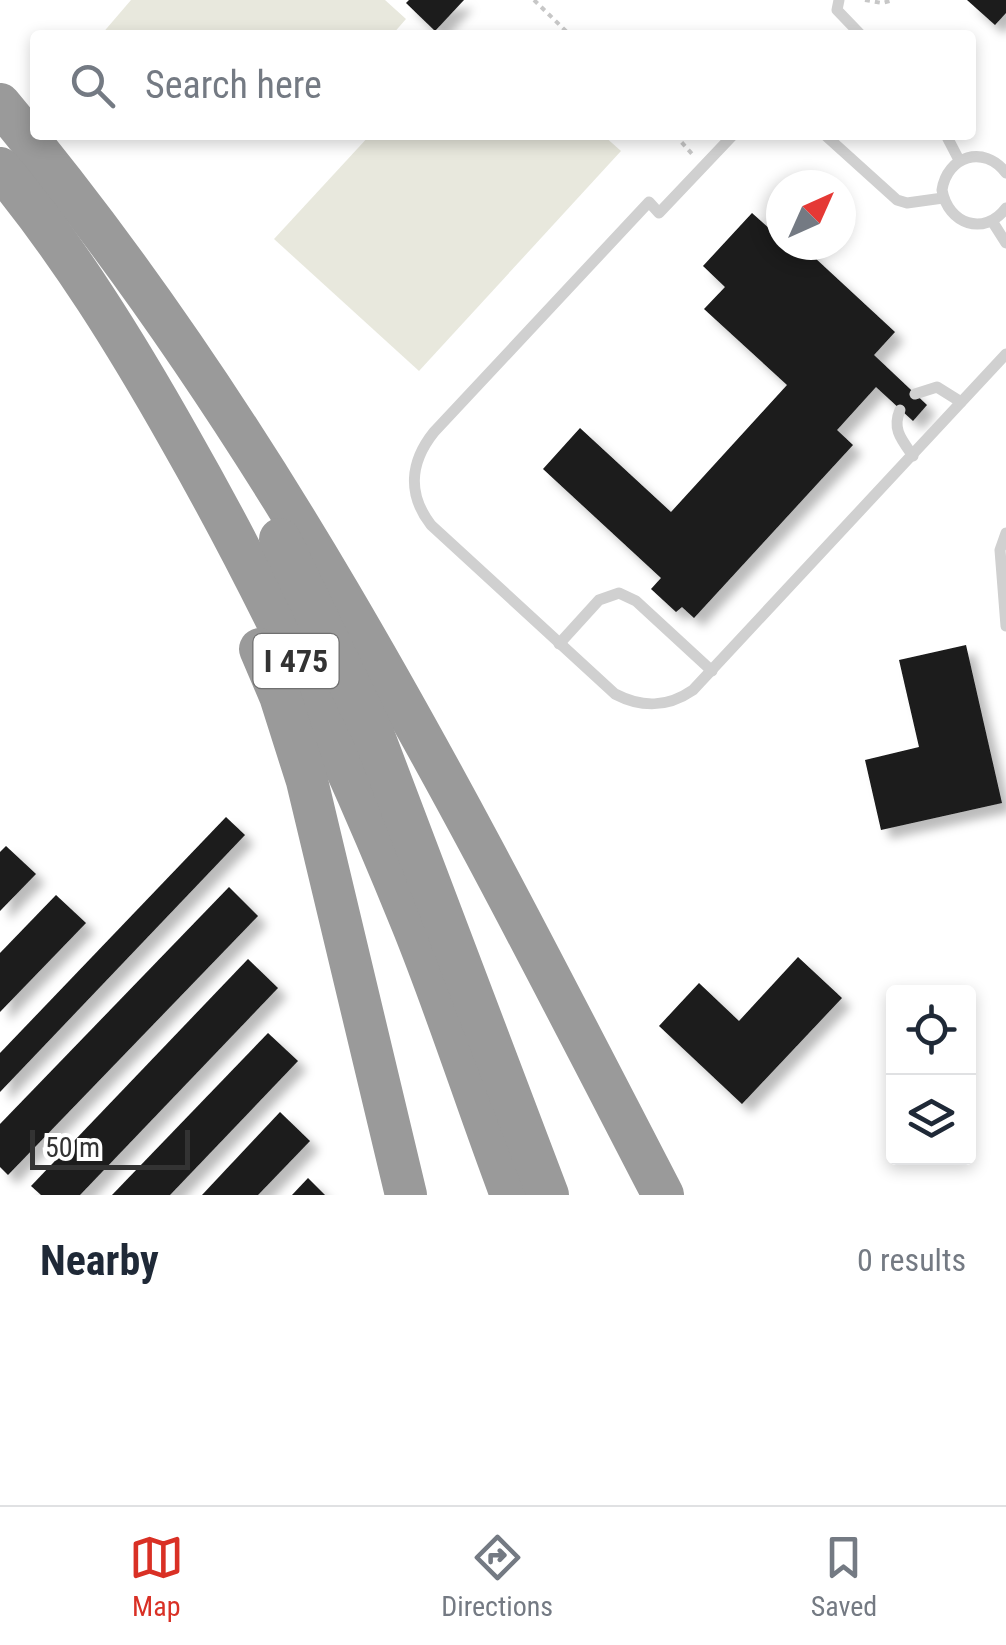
<!DOCTYPE html>
<html lang="en">
<head>
<meta charset="utf-8">
<style>
  body { margin:0; font-family:"Roboto Condensed",sans-serif; background:#f6f6f7; color:#1f2937 }
  .controls { position:absolute; right:30px; bottom:30px; display:grid; overflow:hidden; border-radius:10px; box-shadow:0 5px 15px #0003 }
  .controls button { width:90px; height:90px; display:grid; place-items:center; padding:0; border:0; border-bottom:2px solid #e0e1e3; background:#fff; color:#1f2937; font:50px sans-serif }
  .compass { position:absolute; left:766px; top:170px; width:90px; height:90px; border-radius:50%; background:#fff; box-shadow:0 5px 15px #0003; rotate:45deg }
  .scale { position:absolute; left:30px; bottom:25px; width:160px; box-sizing:border-box; padding-left:10px; border:5px solid #333; border-top:0; font-size:28px; line-height:35px; white-space:nowrap; color:#333; -webkit-text-stroke:8px #fff; paint-order:stroke }
  .list { margin:0; padding:0; list-style:none }
  h2 { display:flex; justify-content:space-between; align-items:center; height:130px; margin:0; padding:0 40px; font-size:42px }
  h2 small { font-size:32px; font-weight:400; color:#747a83 }
  .icon { flex:none; width:55px; height:55px; fill:none; stroke:currentColor; stroke-width:2; stroke-linecap:round; stroke-linejoin:round }
  .map { position:relative; flex:none; width:1006px; height:1195px; overflow:hidden }
  .search { position:absolute; background:#fff; box-shadow:0 5px 15px #0003; left:30px; right:30px; top:30px; height:110px; display:flex; align-items:center; gap:25px; box-sizing:border-box; padding:0 35px; border-radius:10px; color:#747a83; font-size:38px }
  .sheet { height:310px; background:#fff }
  nav { display:flex; justify-content:space-around; align-items:center; box-sizing:border-box; height:140px; border-top:2px solid #e0e1e3; background:#fff; font-size:28px; color:#747a83 }
  nav a { display:grid; justify-items:center; gap:5px }
  nav .on { color:#d93025 }
  .map>svg:first-child { display:block }
  .green { fill:#e8e8dd }
  .building { fill:#1a1a1a; filter:url(#shadow) }
  .lines { fill:none; stroke-linecap:round; stroke-linejoin:round }
  .path { stroke:#c7c7c7; stroke-width:4; stroke-dasharray:5 5; stroke-linecap:butt }
  .service { stroke:#d0d0d0; stroke-width:11 }
  .motorway { stroke:#9a9a9a; stroke-width:42 }
  .labels { text-anchor:middle; dominant-baseline:central; stroke-width:10; stroke-linejoin:round; paint-order:stroke }
  .shield { fill:#fff; stroke:#707070; stroke-width:2.5 }
  .shield-label { font-size:32px; font-weight:bold; fill:#333 }
</style>
</head>
<body>
<div class="map">
<svg width="1006" height="1195" viewBox="0 0 1006 1195">
  <defs>
    <filter id="shadow"><feDropShadow dx="9" dy="9" stdDeviation="5" flood-color="#0004"/></filter>
  </defs>
  <rect width="100%" height="100%" fill="#fff"/>
  <g class="green">
    <path d="M 131,0 L 385,0 L 406,19 L 392,35 L 101,35 Z"/>
    <path d="M 370,135 L 603,135 L 621,151 L 419,371 L 274,239 Z"/>
  </g>
  <g class="building">
    <path d="M 409,0 L 464,0 L 435,31 L 406,3 Z"/>
    <path d="M 967,0 L 1006,0 L 1006,13 L 995,25 Z"/>
    <path d="M 752,213 L 781,239 L 781,245 L 801,245 L 895,332 L 874,355 L 927,405 L 913,421 L 876,387 L 837,430 L 853,445 L 694,618 L 682,607 L 676,612 L 651,589 L 661,578 L 543,469 L 580,428 L 671,512 L 787,385 L 704,309 L 725,287 L 703,266 Z"/>
    <path d="M 966,645 L 1002,803 L 881,830 L 865,760 L 919,747 L 899,660 Z"/>
    <path d="M 226,817 L 245,835 L 0,1092 L 0,1053 Z"/>
    <path d="M 6,846 L 36,874 L 0,911 L 0,852 Z"/>
    <path d="M 229,887 L 258,916 L 8,1175 L 0,1167 L 0,1124 Z"/>
    <path d="M 56,895 L 86,923 L 0,1012 L 0,953 Z"/>
    <path d="M 798,957 L 842,998 L 742,1104 L 659,1026 L 699,983 L 739,1021 Z"/>
    <path d="M 248,959 L 278,988 L 80,1195 L 41,1195 L 31,1186 Z"/>
    <path d="M 268,1033 L 298,1061 L 170,1195 L 112,1195 Z"/>
    <path d="M 280,1112 L 310,1141 L 258,1195 L 202,1195 Z"/>
    <path d="M 308,1178 L 325,1195 L 292,1195 Z"/>
  </g>
  <g class="lines">
    <g class="path">
      <path d="M 534,0 L 570,35"/>
      <path d="M 865,0 L 882,3 L 894,0"/>
      <path d="M 675,135 L 693,155"/>
    </g>
    <g class="service">
      <path d="M 839,0 L 837,10 L 861,35"/>
      <path d="M 733,135 L 659,213 L 649,202 L 434,432 C 410,462 407,494 431,525 L 615,694 C 642,708 667,708 693,690 L 1006,354"/>
      <path d="M 825,135 L 897,200 L 907,203 L 943,198"/>
      <path d="M 946,135 L 959,160"/>
      <path d="M 1006,173 C 984,144 947,156 942,190 C 948,224 984,237 1006,208"/>
      <path d="M 992,221 L 1006,243"/>
      <path d="M 915,394 L 937,387 L 961,402"/>
      <path d="M 900,410 C 892,429 901,439 913,456"/>
      <path d="M 1006,533 L 1000,550 L 1006,626"/>
      <path d="M 559,644 L 599,600 L 619,593 L 636,601 L 712,671"/>
    </g>
    <g class="motorway">
      <path d="M 0,104 C 277,434 466,815 663,1195"/>
      <path d="M 0,168 C 69,251 127,345 180,439 C 269,595 345,758 412,924 C 448,1013 477,1105 511,1195"/>
      <path d="M 280,539 L 374,736 L 548,1195"/>
      <path d="M 260,649 L 280,696 L 307,781 L 406,1195"/>
    </g>
  </g>
  <g class="labels">
    <rect class="shield" x="253.5" y="634" width="85" height="54" rx="8"/>
    <g class="shield-label">
      <text x="296" y="661">I 475</text>
    </g>
  </g>
</svg>
<div class="controls">
<button><svg class="icon" aria-label="locate" viewBox="0 0 24 24"><circle cx="12" cy="12" r="6"/><path d="M12 2v4M12 18v4M2 12h4M18 12h4"/></svg></button>
<button><svg class="icon" aria-label="layers" viewBox="0 0 24 24"><path d="M12 4l9 5-9 5-9-5zM3 14l9 5 9-5"/></svg></button>
</div>
<svg class="compass" viewBox="-18 -18 36 36"><path d="M0-13l5 13h-10z" fill="#e53935"/><path d="M0 13l5-13h-10z" fill="#747a83"/></svg>
<div class="scale">50 m</div>
<div class="search"><svg class="icon" aria-label="search" viewBox="0 0 24 24"><circle cx="10" cy="10" r="6"/><path d="M15 15l6 6"/></svg>Search here</div>
</div>
<section class="sheet">
<h2>Nearby<small>0 results</small></h2>
<ul class="list">
</ul>
</section>
<nav>
<a class="on"><svg class="icon" aria-label="map" viewBox="0 0 24 24"><path d="M3 6l6-2 6 2 6-2v14l-6 2-6-2-6 2zM9 4v14M15 6v14"/></svg>Map</a>
<a><svg class="icon" aria-label="directions" viewBox="0 0 24 24"><path d="M12 3l9 9-9 9-9-9zM9 14v-3h6M13 9l2 2-2 2"/></svg>Directions</a>
<a><svg class="icon" aria-label="saved" viewBox="0 0 24 24"><path d="M7 4h10v16l-5-4-5 4z"/></svg>Saved</a>
</nav>
</body>
</html>
